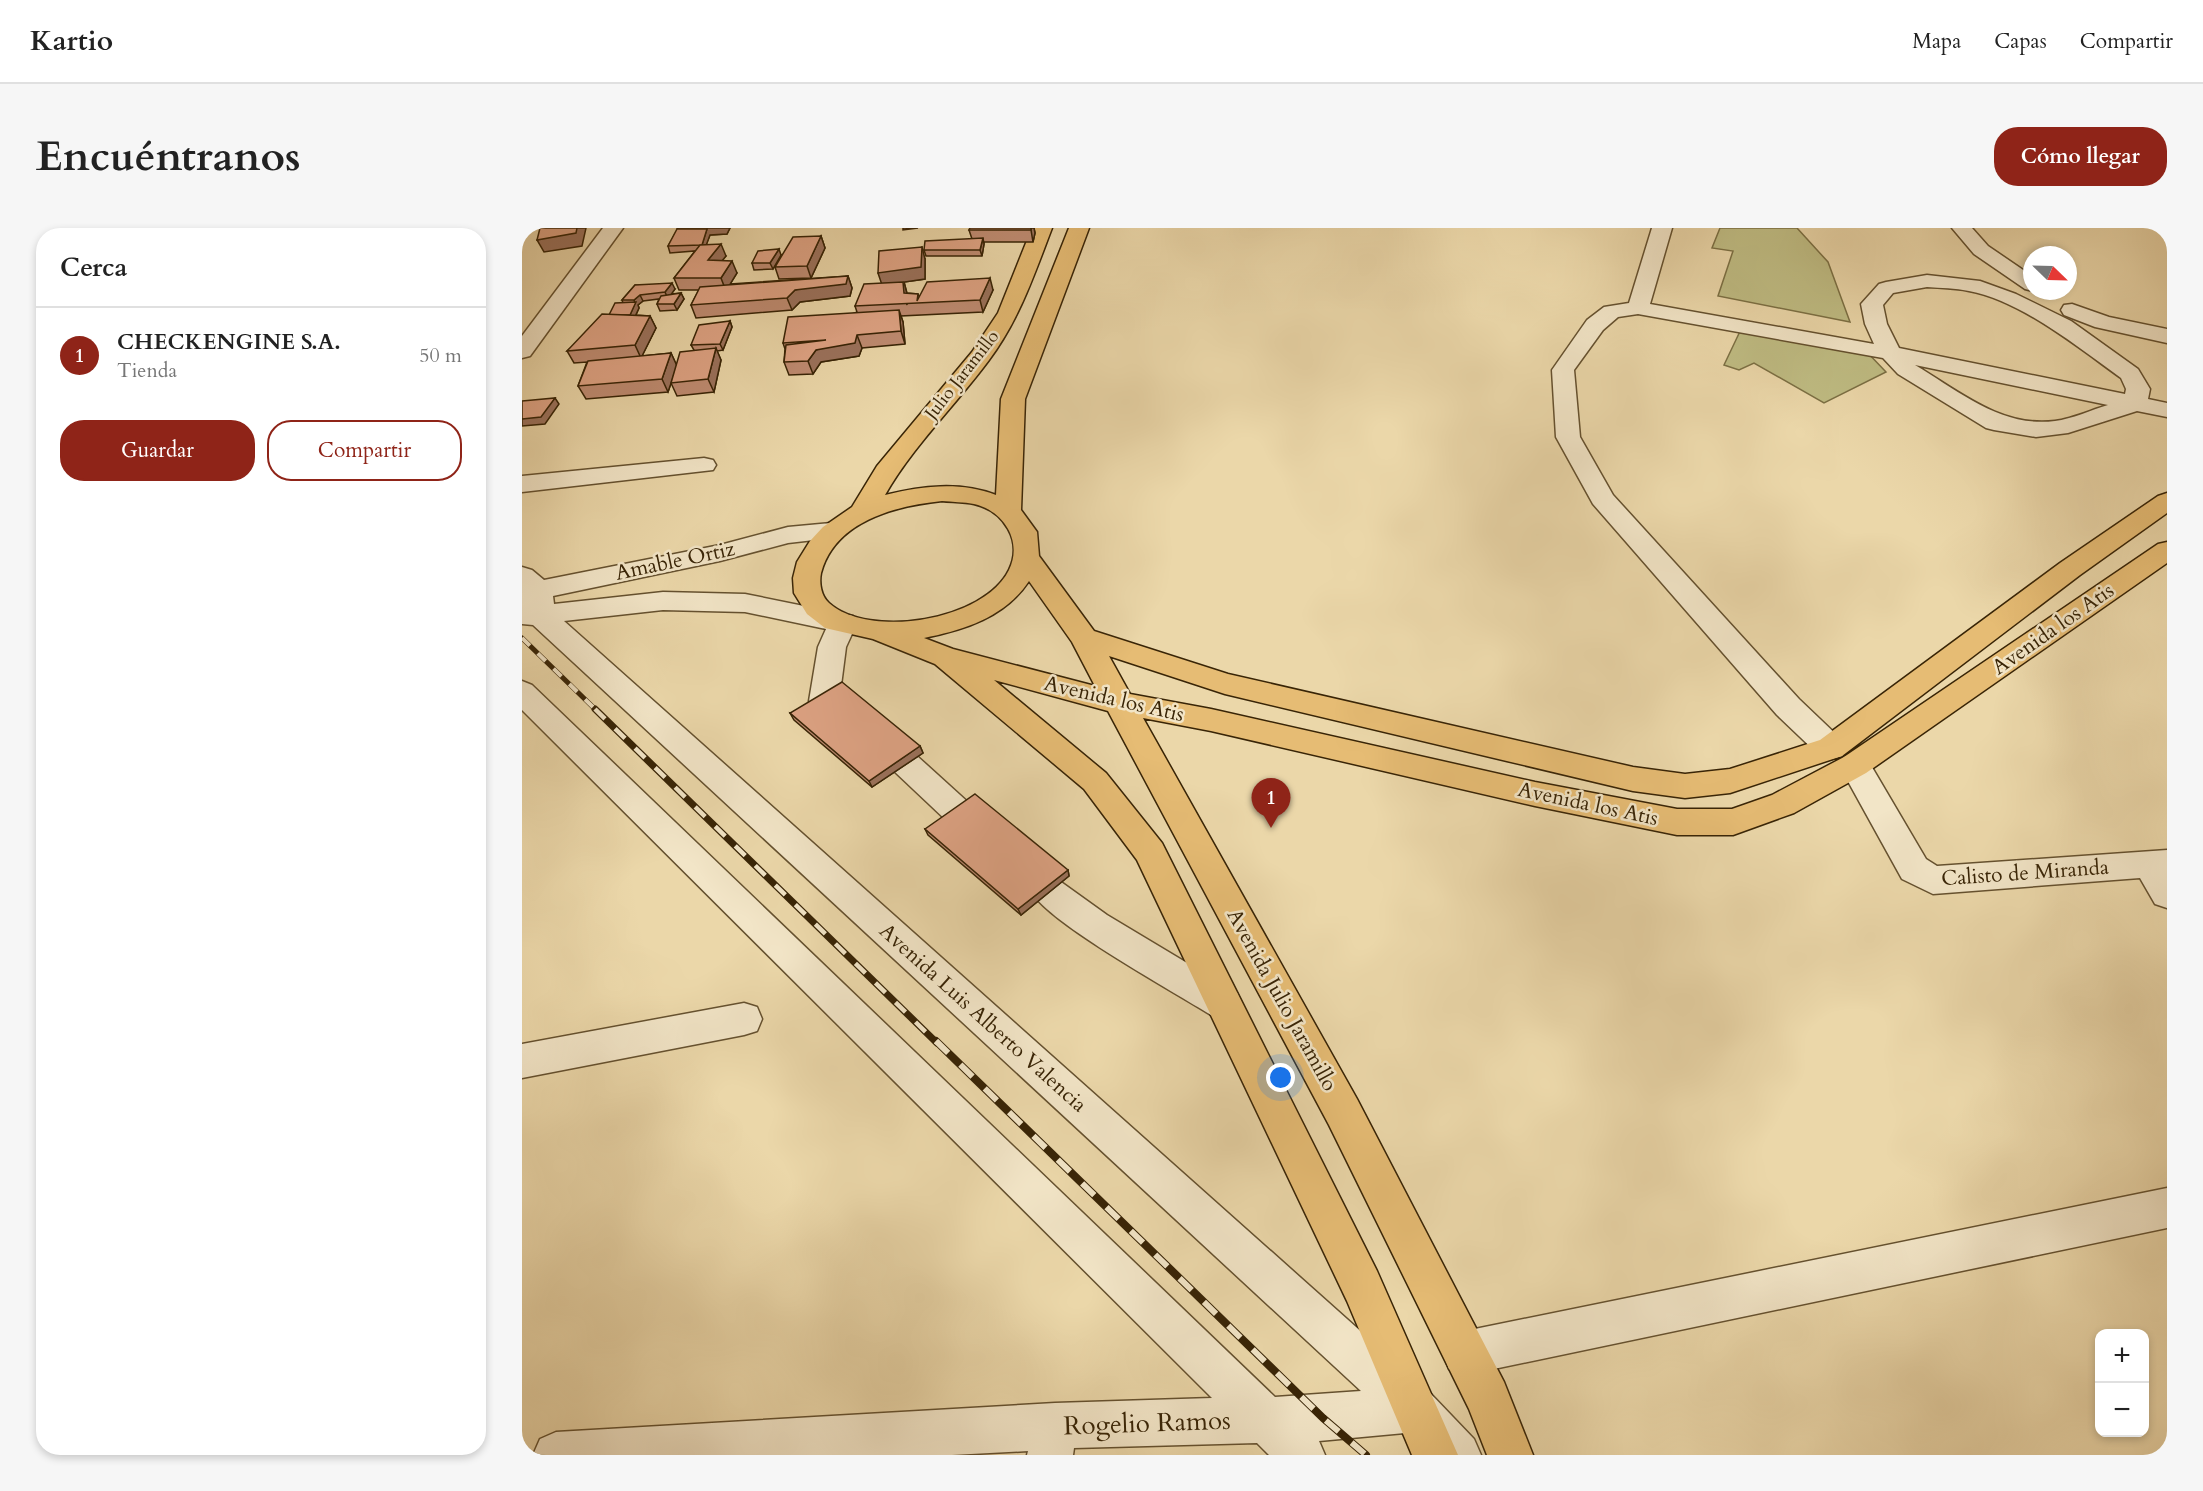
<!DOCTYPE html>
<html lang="es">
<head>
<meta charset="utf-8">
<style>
  body { margin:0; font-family:Cardo,serif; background:#f6f6f6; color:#222 }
  .controls { position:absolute; right:18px; bottom:18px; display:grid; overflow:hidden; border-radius:12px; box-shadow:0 3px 9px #0003 }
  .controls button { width:54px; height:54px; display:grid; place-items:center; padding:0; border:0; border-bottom:2px solid #e0e0e0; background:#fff; color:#222; font:30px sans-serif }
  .compass { position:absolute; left:1501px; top:18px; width:54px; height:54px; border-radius:50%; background:#fff; box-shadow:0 3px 9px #0003; rotate:113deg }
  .you { position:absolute; left:759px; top:850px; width:21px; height:21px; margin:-15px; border:4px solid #fff; border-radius:50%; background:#1a73e8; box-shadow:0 0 0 9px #1a73e833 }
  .badge { display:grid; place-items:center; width:39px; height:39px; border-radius:50%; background:#8f2418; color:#fff; font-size:20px; font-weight:700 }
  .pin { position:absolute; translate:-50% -50px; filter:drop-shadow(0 2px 3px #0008) }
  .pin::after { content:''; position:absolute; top:32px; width:21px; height:18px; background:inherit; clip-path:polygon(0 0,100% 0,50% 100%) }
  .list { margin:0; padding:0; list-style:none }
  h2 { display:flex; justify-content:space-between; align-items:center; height:78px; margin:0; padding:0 24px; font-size:26px }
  h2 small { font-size:20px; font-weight:400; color:#767676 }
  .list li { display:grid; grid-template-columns:39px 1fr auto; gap:18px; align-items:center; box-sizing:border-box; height:96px; padding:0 24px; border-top:2px solid #e0e0e0 }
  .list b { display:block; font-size:22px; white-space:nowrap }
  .list p { margin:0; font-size:20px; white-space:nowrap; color:#767676 }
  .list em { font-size:20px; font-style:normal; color:#767676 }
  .actions { display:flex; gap:12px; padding:18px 24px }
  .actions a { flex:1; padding:14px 0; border:2px solid #8f2418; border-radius:24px; text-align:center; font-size:21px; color:#8f2418 }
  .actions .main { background:#8f2418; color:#fff }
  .map { position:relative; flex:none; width:1645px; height:1227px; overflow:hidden; border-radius:24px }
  header { display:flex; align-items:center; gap:36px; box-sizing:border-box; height:84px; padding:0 30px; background:#fff; border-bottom:2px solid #e0e0e0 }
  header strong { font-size:28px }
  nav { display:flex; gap:33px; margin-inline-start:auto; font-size:21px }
  .intro { display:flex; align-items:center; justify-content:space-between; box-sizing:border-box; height:144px; padding:0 36px }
  h1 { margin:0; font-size:42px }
  .button { padding:15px 27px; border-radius:24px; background:#8f2418; color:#fff; font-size:21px; font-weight:700 }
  main { display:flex; gap:36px; padding:0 36px }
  aside { flex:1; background:#fff; border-radius:24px; box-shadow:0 3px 9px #0003 }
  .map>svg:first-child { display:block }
  .green { fill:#bfbc83; stroke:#7c7044; stroke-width:1.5 }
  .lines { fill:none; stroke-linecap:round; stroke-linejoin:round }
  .minor-casing { stroke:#65512f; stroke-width:3 }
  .major-casing { stroke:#382406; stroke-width:3 }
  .minor { fill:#f2e5c7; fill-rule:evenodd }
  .major { fill:#e6bc74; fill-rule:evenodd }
  .rail-far2-casing { stroke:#382406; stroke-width:5 }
  .rail-far1-casing { stroke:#382406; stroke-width:7 }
  .rail-casing { stroke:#382406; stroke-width:8 }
  .rail-far2 { stroke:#f2e5c7; stroke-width:4; stroke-dasharray:11; stroke-linecap:butt }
  .rail-far1 { stroke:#f2e5c7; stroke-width:4.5; stroke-dasharray:14; stroke-linecap:butt }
  .rail { stroke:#f2e5c7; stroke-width:6; stroke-dasharray:17; stroke-linecap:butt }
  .wall { fill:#bf8c72; stroke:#382406; stroke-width:1.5 }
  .shaded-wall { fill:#9b725c; stroke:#382406; stroke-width:1.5 }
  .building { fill:#dea384; stroke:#382406; stroke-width:1.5 }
  .labels { text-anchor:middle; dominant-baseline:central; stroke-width:5; stroke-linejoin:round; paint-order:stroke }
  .far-street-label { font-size:18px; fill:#382406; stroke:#f2e5c7 }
  .street-label { font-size:21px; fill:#382406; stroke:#f2e5c7 }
  .near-street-label { font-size:26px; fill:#382406; stroke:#f2e5c7 }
</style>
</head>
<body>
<header>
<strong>Kartio</strong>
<nav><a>Mapa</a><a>Capas</a><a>Compartir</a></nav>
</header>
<div class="intro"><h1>Encuéntranos</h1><a class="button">Cómo llegar</a></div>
<main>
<aside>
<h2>Cerca<small></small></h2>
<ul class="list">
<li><span class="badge">1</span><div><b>CHECKENGINE S.A.</b><p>Tienda</p></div><em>50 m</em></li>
</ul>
<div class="actions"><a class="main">Guardar</a><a>Compartir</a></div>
</aside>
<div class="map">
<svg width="1645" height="1227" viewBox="0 0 1645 1227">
  <rect width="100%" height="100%" fill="#ebd7a9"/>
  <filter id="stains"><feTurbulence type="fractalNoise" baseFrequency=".00333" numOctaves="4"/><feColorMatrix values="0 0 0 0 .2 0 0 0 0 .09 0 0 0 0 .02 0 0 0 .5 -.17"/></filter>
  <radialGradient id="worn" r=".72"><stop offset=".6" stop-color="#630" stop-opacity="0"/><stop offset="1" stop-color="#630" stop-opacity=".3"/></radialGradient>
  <g class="green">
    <path d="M 1198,0 L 1275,0 L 1306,34 L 1328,94 L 1196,68 L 1211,23 L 1190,20 Z"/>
    <path d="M 1221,97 L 1343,122 L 1364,144 L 1302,175 L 1232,135 L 1217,142 L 1202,137 Z"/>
  </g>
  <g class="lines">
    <g class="minor-casing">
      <g id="minor">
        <path d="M 81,0 L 101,0 L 8,128 L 0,130 L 0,108 Z"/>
        <path d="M 1130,0 L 1150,0 L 1128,76 L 1352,116 L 1343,96 L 1339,76 L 1357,56 L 1364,54 L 1405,47 L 1458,53 L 1494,66 L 1549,93 L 1616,141 L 1628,161 L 1626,171 L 1645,175 L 1645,189 L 1615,183 L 1546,205 L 1514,209 L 1472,202 L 1464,200 L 1376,146 L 1361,130 L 1116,86 L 1096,89 L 1081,102 L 1052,142 L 1058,209 L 1091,267 L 1277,471 L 1320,512 L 1324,520 L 1320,528 L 1309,531 L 1298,528 L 1255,487 L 1071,276 L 1034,209 L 1030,142 L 1065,92 L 1082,79 L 1107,75 ZM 1405,59 C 1419,60 1433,60 1447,63 C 1498,72 1557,120 1599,150 L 1604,161 L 1603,166 L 1377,120 L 1365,96 L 1361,77 L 1371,65 ZM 1393,137 L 1586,177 C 1569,182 1550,191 1533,193 C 1479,200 1437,163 1393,137 Z"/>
        <path d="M 1430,0 L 1450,0 L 1466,18 L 1510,48 L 1511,63 L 1503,61 L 1452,26 Z"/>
        <path d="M 1550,76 L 1587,89 L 1645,101 L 1645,115 L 1573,99 L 1542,87 L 1539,82 L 1542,77 Z"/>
        <path d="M 182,230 L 191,232 L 194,237 L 191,242 L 0,264 L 0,248 Z"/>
        <path d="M 309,295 L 318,297 L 322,303 L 318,309 L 266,315 L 198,333 L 31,368 L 32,376 L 141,364 L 223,366 L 331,388 L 335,395 L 324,419 L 317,473 L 313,481 L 302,484 L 291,481 L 287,473 L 296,419 L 304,401 L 223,384 L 141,382 L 42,393 L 908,1165 L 952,1211 L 959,1227 L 904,1227 L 883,1205 L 797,1213 L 803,1227 L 747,1227 L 735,1215 L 552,1220 L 551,1227 L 505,1227 L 506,1223 L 430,1227 L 11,1227 L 18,1211 L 34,1204 L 533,1175 L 690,1170 L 0,482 L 0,453 L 10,457 L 753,1169 L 839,1163 L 11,397 L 0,396 L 0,339 L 10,342 L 22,352 L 198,317 L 266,299 Z"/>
        <path d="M 384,524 L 395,528 L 448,576 L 453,585 L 448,594 L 437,598 L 426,594 L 373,544 L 368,536 L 373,528 Z"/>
        <path d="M 1333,525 L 1344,529 L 1404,631 L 1415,638 L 1645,622 L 1645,680 L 1633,676 L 1618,650 L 1411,666 L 1380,651 L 1317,537 L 1322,529 Z"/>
        <path d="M 527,650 L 539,654 L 585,687 L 715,765 L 720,776 L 715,787 L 702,792 L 689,787 C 654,765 525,694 510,664 L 515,654 Z"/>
        <path d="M 222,775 L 235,779 L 240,791 L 235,803 L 222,807 L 0,850 L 0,816 Z"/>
        <path d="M 1645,960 L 1645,1000 L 943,1147 L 927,1141 L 921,1125 L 927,1109 L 943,1103 Z"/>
      </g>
    </g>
    <g class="major-casing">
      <path id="major" d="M 510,0 L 530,0 C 512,47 497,92 467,132 C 433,178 391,218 363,267 C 399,258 438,253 474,267 L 479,171 L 547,0 L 567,0 L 503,171 L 499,282 L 515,304 L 517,328 L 572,403 L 706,446 L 1111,539 L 1163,546 L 1208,541 L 1298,512 L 1538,335 L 1636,268 L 1645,265 L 1645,285 L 1558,347 L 1320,528 L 1208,565 L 1163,570 L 1111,563 L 703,466 L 587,428 L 608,466 L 689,481 L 1013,554 L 1155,581 L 1210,581 L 1250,567 L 1322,529 L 1636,316 L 1645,314 L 1645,335 L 1344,545 L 1272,585 L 1211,607 L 1155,607 L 1013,578 L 689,503 L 621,490 L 835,871 L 982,1154 L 1011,1227 L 965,1227 L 947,1181 L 807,897 L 586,483 L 472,452 L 584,545 L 640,615 L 855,1043 L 936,1227 L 890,1227 L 825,1073 L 615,632 L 562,561 L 413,436 L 351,411 L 303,400 L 285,386 L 272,365 L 271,350 L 275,334 L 288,313 L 301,299 L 330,279 L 355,238 L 450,124 L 476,85 ZM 420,273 C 430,274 442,274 452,276 C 482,283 501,313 487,342 C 462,393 347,411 307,375 C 299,368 297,355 299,345 C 313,293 373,278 420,273 ZM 507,353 L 550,414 L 573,458 L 431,421 L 402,410 C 443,402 483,389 507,353 Z"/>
    </g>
    <use href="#minor" class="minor"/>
    <use href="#major" class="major"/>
    <g class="rail-far2-casing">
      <path id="rail-far2" d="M 0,410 L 74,482"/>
    </g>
    <g class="rail-far1-casing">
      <path id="rail-far1" d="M 73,481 L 415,815"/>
    </g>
    <g class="rail-casing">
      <path id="rail" d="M 414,813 L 801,1190 L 844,1227"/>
    </g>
    <use href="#rail-far2" class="rail-far2"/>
    <use href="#rail-far1" class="rail-far1"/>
    <use href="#rail" class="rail"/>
  </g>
  <g class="wall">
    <path d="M 155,0 L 208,0 L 205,6 L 188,7 L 184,17 L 204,28 L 200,32 L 215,45 L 208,56 L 326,48 L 330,60 L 328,68 L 278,74 L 270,82 L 174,90 L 169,77 L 177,62 L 157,62 L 152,50 L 173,23 L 148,25 L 146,18 L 156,1 Z"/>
    <path d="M 448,0 L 512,0 L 513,5 L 511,14 L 462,14 L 462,16 L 460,28 L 404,28 L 402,22 L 450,11 L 447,2 Z"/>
    <path d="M 299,8 L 303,20 L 289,50 L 257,51 L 253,39 Z"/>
    <path d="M 259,27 L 251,41 L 232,42 L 230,35 Z"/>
    <path d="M 403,31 L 403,51 L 382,54 L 385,65 L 396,66 L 397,68 L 471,62 L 461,84 L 379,88 L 381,94 L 383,116 L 340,120 L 337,128 L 299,134 L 291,146 L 267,147 L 262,134 L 263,121 L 261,115 L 335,84 L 333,78 Z"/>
    <path d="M 113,57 L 153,61 L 149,66 L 159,65 L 162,71 L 155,82 L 138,83 L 135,76 L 137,71 L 121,73 L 116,77 L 117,80 L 114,87 L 128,88 L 134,100 L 120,128 L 149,125 L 154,136 L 172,122 L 169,117 L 208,93 L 210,99 L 201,122 L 195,123 L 199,132 L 192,164 L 155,168 L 149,155 L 146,164 L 64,171 L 56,158 L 65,134 L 52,135 L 45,123 L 101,75 L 100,72 Z"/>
    <path d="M 268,485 L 398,518 L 401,525 L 350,559 L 272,492 Z"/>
    <path d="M 403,601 L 546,642 L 547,648 L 499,687 L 406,607 Z"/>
  </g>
  <g class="shaded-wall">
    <path d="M 55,0 L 64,0 L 60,18 L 22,24 L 15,12 Z"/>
    <path d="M 185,0 L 208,0 L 205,6 L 188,7 L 182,23 L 180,17 L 185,1 Z"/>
    <path d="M 381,0 L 396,0 L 381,2 Z"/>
    <path d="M 509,0 L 512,0 L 513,5 L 511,14 L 509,2 Z"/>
    <path d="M 299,8 L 303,20 L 289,50 L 285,38 Z"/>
    <path d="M 461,10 L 462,16 L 460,28 L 458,22 Z"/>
    <path d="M 199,16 L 204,28 L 191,44 L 186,32 Z"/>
    <path d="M 400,19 L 403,31 L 403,51 L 382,54 L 385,66 L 385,77 L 382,65 L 360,57 L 356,45 Z"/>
    <path d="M 257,21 L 259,27 L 251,41 L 248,35 Z"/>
    <path d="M 210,33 L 215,45 L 204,63 L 199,50 Z"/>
    <path d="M 326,48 L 330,60 L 328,68 L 278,74 L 270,82 L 265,70 L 273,62 Z"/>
    <path d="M 468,50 L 471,62 L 461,84 L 458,72 Z"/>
    <path d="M 150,55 L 153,61 L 146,71 L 143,64 Z"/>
    <path d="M 159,65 L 162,71 L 155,82 L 152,76 Z"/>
    <path d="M 118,67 L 121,73 L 116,77 L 117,80 L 111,93 L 108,87 L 113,75 L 112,72 Z"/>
    <path d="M 377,82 L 381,94 L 383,116 L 379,103 Z"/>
    <path d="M 128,88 L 134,100 L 119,130 L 113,117 Z"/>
    <path d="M 208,93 L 210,99 L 201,122 L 198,116 Z"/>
    <path d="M 335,107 L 340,120 L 337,128 L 299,134 L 291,146 L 286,133 L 294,122 Z"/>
    <path d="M 194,120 L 199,132 L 192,164 L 186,151 Z"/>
    <path d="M 149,125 L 155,138 L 146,164 L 140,151 Z"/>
    <path d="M 33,170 L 37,176 L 23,196 L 0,198 L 0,191 Z"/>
    <path d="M 398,518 L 401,525 L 350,559 L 347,553 Z"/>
    <path d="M 546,642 L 547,648 L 499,687 L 496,681 Z"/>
  </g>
  <g class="building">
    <path d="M 18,0 L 55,0 L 54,5 L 15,12 Z"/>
    <path d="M 448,0 L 509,0 L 509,2 L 447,2 Z"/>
    <path d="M 155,1 L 185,1 L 180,17 L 146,18 Z"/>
    <path d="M 299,8 L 285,38 L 253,39 L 271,9 Z"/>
    <path d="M 461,10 L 458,22 L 402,22 L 403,13 Z"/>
    <path d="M 199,16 L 186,32 L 210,33 L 199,50 L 152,50 L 178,17 Z"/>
    <path d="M 400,19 L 399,39 L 356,45 L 357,23 Z"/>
    <path d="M 257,21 L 248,35 L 230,35 L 236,23 Z"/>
    <path d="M 326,48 L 324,56 L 273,62 L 265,70 L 169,77 L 178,59 Z"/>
    <path d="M 468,50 L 458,72 L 333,78 L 342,56 L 381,54 L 382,65 L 396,66 L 395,73 L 405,54 Z"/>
    <path d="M 150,55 L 143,64 L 118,67 L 112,72 L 100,72 L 113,57 Z"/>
    <path d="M 159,65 L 152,76 L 135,76 L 139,68 Z"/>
    <path d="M 114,74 L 108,87 L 87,87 L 93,75 Z"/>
    <path d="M 377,82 L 379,103 L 335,107 L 333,115 L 294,122 L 286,133 L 262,134 L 264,117 L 304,112 L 261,115 L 266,89 Z"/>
    <path d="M 80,86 L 128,88 L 113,117 L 45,123 Z"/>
    <path d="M 208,93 L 198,116 L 169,117 L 177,97 Z"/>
    <path d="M 194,120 L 186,151 L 149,155 L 158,124 Z"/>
    <path d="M 149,125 L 140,151 L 56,158 L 66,133 Z"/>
    <path d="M 33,170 L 19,189 L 0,191 L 0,173 Z"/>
    <path d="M 320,454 L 398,518 L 347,553 L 268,485 Z"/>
    <path d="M 453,566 L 546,642 L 496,681 L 403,601 Z"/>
  </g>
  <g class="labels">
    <g class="far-street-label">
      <text transform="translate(440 147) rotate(-52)">Julio Jaramillo</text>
    </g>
    <g class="street-label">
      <text transform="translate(153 333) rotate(-12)">Amable Ortiz</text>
      <text transform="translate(1531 401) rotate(-35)">Avenida los Atis</text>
      <text transform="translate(592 471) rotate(13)">Avenida los Atis</text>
      <text transform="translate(1066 576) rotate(12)">Avenida los Atis</text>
      <text transform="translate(1503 645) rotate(-4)">Calisto de Miranda</text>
      <text transform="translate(760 772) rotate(61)">Avenida Julio Jaramillo</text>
      <text transform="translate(461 790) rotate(42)">Avenida Luis Alberto Valencia</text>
    </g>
    <g class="near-street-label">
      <text transform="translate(625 1195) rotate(-2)">Rogelio Ramos</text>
    </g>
  </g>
  <rect width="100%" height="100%" filter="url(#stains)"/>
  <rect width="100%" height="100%" fill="url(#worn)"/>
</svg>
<div class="controls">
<button>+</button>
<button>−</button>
</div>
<svg class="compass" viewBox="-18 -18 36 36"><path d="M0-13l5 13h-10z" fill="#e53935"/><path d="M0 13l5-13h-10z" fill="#767676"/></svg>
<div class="you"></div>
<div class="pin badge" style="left:749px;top:600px">1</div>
</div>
</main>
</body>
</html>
